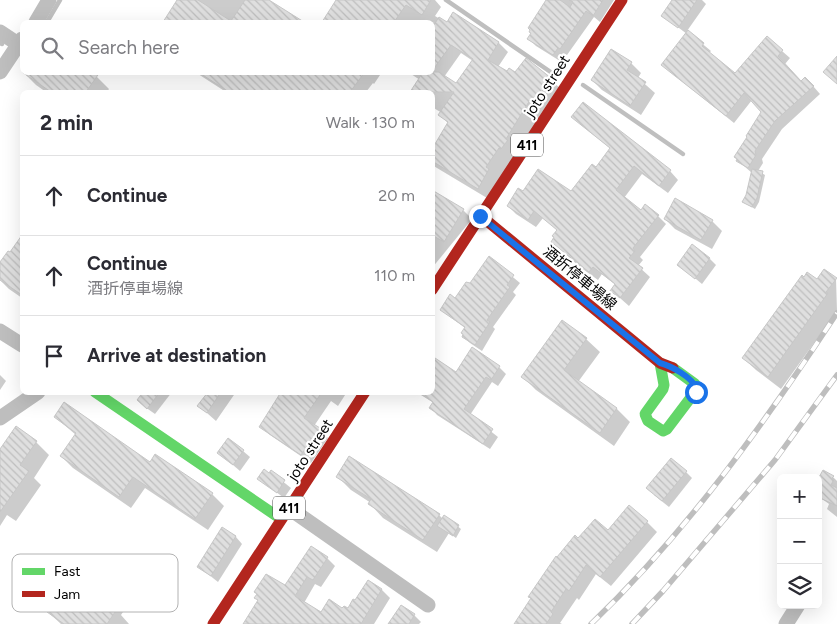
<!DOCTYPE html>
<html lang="en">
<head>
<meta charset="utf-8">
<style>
  body { margin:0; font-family:Figtree,"Noto Sans JP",sans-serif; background:#f2f2f3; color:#2b2b33 }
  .controls { position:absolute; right:15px; bottom:15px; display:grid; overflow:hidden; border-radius:8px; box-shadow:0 5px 20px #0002 }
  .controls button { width:45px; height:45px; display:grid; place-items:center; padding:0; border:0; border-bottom:1px solid #e1e1e2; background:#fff; color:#2b2b33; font:25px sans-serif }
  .stop { position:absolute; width:15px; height:15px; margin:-11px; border:4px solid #1a73e8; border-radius:50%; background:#fff }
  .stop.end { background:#1a73e8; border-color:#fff; box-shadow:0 1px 5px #0008 }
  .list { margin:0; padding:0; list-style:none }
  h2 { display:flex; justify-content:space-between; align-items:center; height:65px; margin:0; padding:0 20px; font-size:21px }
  h2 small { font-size:16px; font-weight:400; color:#7c7c81 }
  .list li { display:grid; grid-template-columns:32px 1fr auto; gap:15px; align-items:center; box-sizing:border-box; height:80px; padding:0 20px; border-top:1px solid #e1e1e2 }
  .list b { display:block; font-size:19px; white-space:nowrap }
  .list p { margin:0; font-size:16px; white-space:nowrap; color:#7c7c81 }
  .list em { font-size:16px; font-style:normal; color:#7c7c81 }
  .icon { flex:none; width:28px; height:28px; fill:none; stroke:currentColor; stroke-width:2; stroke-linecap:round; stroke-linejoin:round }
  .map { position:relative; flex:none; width:837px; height:624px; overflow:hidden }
  .search { position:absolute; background:#fff; box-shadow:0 5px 20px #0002; left:20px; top:20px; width:415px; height:55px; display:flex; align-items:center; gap:12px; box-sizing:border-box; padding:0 18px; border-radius:8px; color:#7c7c81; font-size:19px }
  .panel { position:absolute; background:#fff; box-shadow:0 5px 20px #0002; left:20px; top:90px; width:415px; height:305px; border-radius:8px }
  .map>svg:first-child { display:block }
  .shadow { fill:#0003; fill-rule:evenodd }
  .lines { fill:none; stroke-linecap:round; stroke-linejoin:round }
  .stream { stroke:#bfbfbf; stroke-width:4.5 }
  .building { fill:url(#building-back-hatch); stroke:#c7c7c7 }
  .street { stroke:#bebebe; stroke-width:15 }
  .fast { stroke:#63d668; stroke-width:11 }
  .jam { stroke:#b3261e; stroke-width:11 }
  .rail-casing { stroke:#bebebe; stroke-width:5.5 }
  .rail { stroke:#fff; stroke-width:4; stroke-dasharray:11; stroke-linecap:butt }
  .route { stroke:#1a73e8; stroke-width:6 }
  .labels { text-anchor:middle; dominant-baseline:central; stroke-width:4.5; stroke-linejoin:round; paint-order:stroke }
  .shield { fill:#fff; stroke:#4c4c4c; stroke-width:1 }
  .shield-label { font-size:14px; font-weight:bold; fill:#000 }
  .street-label { font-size:15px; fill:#000; stroke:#fff }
  .key { fill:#fff; stroke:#b2b2b2; stroke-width:1 }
  .key-label { font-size:14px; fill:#000 }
</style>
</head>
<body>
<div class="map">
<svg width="837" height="624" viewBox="0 0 837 624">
  <defs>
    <pattern id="building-back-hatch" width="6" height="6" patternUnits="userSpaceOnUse" patternTransform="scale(1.25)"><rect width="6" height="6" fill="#dfdfdf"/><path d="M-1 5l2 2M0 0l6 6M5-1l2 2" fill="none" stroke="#bebebe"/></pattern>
  </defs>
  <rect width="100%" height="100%" fill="#fff"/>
  <g class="shadow">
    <path d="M 179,0 L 266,0 L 302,22 L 164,22 Z"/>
    <path d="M 338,0 L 435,0 L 441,7 L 435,16 L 447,23 L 453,13 L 499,43 L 508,52 L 498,67 L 507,73 L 516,74 L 526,59 L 560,88 L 487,198 L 432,165 L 432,150 L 449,124 L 440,115 L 442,113 L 432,107 L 432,92 L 414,92 L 413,91 L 420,80 L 408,72 L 432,72 L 432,22 L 324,22 ZM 461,53 L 473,61 L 456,85 L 444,77 Z"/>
    <path d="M 548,0 L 614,0 L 600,22 L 594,17 L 567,55 L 565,54 L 560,61 L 536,46 L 529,39 Z"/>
    <path d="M 673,0 L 702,0 L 706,4 L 687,31 L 711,51 L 709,53 L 735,74 L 767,38 L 790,58 L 785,64 L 801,82 L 813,86 L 820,94 L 782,129 L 762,159 L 763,163 L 758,171 L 765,175 L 759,202 L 755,209 L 743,202 L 747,195 L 752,173 L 737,160 L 763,112 L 752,100 L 734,123 L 662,65 L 687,34 L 663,16 Z"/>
    <path d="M 631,63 L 641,73 L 638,78 L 655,93 L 641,115 L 602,90 L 592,80 Z"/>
    <path d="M 23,72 L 97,77 L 109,89 L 107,92 L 46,92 L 36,85 Z"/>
    <path d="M 195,72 L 382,72 L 374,84 L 373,83 L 366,92 L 226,92 Z"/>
    <path d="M 583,104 L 670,171 L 678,180 L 668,193 L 642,174 L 624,198 L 641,211 L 658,216 L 666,224 L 640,257 L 643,260 L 638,266 L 650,277 L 629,306 L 612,291 L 616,285 L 602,274 L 598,280 L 580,267 L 552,242 L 558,230 L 543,218 L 536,227 L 516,214 L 508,206 L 523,193 L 571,193 L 596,168 L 611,149 L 572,117 Z"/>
    <path d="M 432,190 L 463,210 L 472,219 L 432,268 Z"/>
    <path d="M 665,219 L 712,221 L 722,231 L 712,249 L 675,229 Z"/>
    <path d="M 22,237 L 22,298 L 9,289 L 0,280 L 0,264 L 11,254 Z"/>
    <path d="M 490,258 L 520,283 L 513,292 L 516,295 L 493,327 L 495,329 L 482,351 L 470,343 L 463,337 L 465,328 L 441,310 L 455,300 L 471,284 Z"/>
    <path d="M 710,259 L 716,265 L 702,284 L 679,265 Z"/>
    <path d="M 836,279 L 837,311 L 781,389 L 756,370 L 743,358 L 817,281 Z"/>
    <path d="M 586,339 L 600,352 L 578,382 L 617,409 L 630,422 L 614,446 L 536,390 L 523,377 Z"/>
    <path d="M 472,349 L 499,367 L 506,374 L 498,386 L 492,382 L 470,415 L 498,437 L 490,449 L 437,415 L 431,408 L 434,403 L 416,392 L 432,392 L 456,374 Z"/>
    <path d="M 0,375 L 6,381 L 0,390 Z"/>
    <path d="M 144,392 L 172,392 L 155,414 L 145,407 Z"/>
    <path d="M 203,392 L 236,392 L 216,421 L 199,406 L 207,396 Z"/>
    <path d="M 277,392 L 347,392 L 338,406 L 331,401 L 314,426 L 328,438 L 311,463 L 270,435 L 261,426 L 281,395 Z"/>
    <path d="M 55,417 L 212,494 L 224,506 L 208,530 L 145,488 L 131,508 L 73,468 L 61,456 L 76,435 Z"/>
    <path d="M 36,442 L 49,455 L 34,478 L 41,485 L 16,521 L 7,515 L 0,526 L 0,451 Z"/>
    <path d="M 243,451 L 250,457 L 240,471 L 219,453 Z"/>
    <path d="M 271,472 L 291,488 L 284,498 L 259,479 L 269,474 Z"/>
    <path d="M 686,472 L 692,478 L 669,507 L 654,495 Z"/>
    <path d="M 338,477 L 439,515 L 443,519 L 445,516 L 461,529 L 456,538 L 449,533 L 437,552 L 383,518 L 370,504 L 371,503 L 351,490 Z"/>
    <path d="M 833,477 L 837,481 L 837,517 L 827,509 L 829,504 L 818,496 Z"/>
    <path d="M 647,522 L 657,532 L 611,586 L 596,574 L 579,600 L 577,598 L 560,623 L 562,624 L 515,624 L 578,540 Z"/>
    <path d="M 223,529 L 236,537 L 242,544 L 218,582 L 199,567 Z"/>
    <path d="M 312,548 L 327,558 L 335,566 L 321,587 L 315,584 L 304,603 L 321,614 L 343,609 L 348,610 L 356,602 L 368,581 L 382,590 L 390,598 L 374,624 L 245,624 L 259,601 L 256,598 L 286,587 Z"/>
    <path d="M 113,593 L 127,606 L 121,615 L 129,624 L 61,624 L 48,612 Z"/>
    <path d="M 414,615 L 421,622 L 419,624 L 393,624 Z"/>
  </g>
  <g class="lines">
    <g class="stream">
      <path d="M 446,0 L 555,75"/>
      <path d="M 47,22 L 60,0"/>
      <path d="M 0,43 L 2,44"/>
      <path d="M 583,85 L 683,154"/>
    </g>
  </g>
  <g class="building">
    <path d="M 177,0 L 198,0 L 231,21 L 245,0 L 269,0 L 304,22 L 163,22 Z"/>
    <path d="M 336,0 L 431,0 L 422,15 L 406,5 L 394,22 L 322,22 Z"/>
    <path d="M 546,0 L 560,0 L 570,7 L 573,2 L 569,0 L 603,0 L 593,16 L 586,11 L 560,49 L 558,48 L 553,55 L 527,39 L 531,33 L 529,32 L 530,30 L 528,28 Z"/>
    <path d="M 672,0 L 697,0 L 678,28 L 661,16 Z"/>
    <path d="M 453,12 L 499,42 L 488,60 L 507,71 L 509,68 L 515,72 L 526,58 L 551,78 L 534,103 L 530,100 L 506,139 L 508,140 L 501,149 L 499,148 L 486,167 L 489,169 L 478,189 L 432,161 L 432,149 L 448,122 L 438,115 L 454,92 L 410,92 L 423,72 L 439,72 L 456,83 L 473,59 L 451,45 L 432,71 L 432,28 L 439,17 L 447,22 Z"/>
    <path d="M 688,30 L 704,43 L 702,46 L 735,73 L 767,36 L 783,50 L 778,56 L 801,81 L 805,77 L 814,86 L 775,121 L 755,151 L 756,155 L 748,168 L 736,161 L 737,159 L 734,157 L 747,137 L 746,136 L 761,112 L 744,93 L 726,116 L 661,65 Z"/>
    <path d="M 611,49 L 632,62 L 627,70 L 646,82 L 630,106 L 591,80 Z"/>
    <path d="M 837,56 L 837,84 L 823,72 Z"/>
    <path d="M 22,72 L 100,72 L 86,92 L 51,92 Z"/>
    <path d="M 198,72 L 365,72 L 350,92 L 229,92 Z"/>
    <path d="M 583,102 L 671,170 L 659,186 L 634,166 L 616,190 L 641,210 L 645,204 L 659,215 L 633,248 L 635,251 L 629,258 L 643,268 L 620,298 L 610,291 L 615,284 L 593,267 L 589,272 L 551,242 L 554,237 L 552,236 L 557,230 L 534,211 L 528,220 L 507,206 L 518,188 L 523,191 L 538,169 L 571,191 L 592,164 L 596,167 L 610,148 L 571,117 Z"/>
    <path d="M 752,169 L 763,171 L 757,198 L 752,207 L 742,202 L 746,195 Z"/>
    <path d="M 432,190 L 464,209 L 444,242 L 432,235 Z"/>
    <path d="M 675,198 L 713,220 L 701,240 L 664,219 Z"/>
    <path d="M 22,235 L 22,295 L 0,280 L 0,262 L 8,251 L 10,252 Z"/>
    <path d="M 692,244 L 710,258 L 695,279 L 677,265 Z"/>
    <path d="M 489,256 L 514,275 L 507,285 L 510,287 L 487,320 L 490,322 L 475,345 L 462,337 L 463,334 L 461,333 L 465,327 L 440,310 L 450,294 L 455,298 L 466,282 L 470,283 Z"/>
    <path d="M 824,269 L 837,278 L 826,292 L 828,293 L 768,377 L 742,358 L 802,275 L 804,277 L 807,272 L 817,279 Z"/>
    <path d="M 562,320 L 587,338 L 564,370 L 617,408 L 600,433 L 521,377 Z"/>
    <path d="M 472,347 L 500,366 L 491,380 L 486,377 L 464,409 L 493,429 L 483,444 L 429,408 L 433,402 L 418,392 L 432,392 L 432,356 L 456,372 Z"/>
    <path d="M 143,392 L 160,392 L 147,409 L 137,400 Z"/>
    <path d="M 208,392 L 221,392 L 207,413 L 197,406 Z"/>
    <path d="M 281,392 L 322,392 L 304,418 L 320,428 L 301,455 L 259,427 Z"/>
    <path d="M 64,402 L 150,462 L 155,454 L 213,493 L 195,519 L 133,477 L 119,497 L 60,456 L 76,433 L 54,417 Z"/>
    <path d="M 16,426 L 37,441 L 20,465 L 29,471 L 0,512 L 0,449 Z"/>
    <path d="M 228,438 L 244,450 L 233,465 L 217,453 Z"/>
    <path d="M 349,456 L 440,514 L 423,540 L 368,504 L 371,499 L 336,477 Z"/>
    <path d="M 671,458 L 687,471 L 662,501 L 646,488 Z"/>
    <path d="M 264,469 L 269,473 L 271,470 L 285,480 L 277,493 L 257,479 Z"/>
    <path d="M 823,470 L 834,476 L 832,478 L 834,479 L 831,485 L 837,488 L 837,506 L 818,497 L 818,479 Z"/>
    <path d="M 629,505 L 648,521 L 600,577 L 586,565 L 569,591 L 566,589 L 551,612 L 553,614 L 546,624 L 514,624 L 531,598 L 528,597 L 556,556 L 557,557 L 575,535 L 578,538 L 595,519 L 608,530 Z"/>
    <path d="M 444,515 L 459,525 L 453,536 L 437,526 Z"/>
    <path d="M 222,527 L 236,536 L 211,576 L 197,567 Z"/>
    <path d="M 311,546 L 328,557 L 313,580 L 307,577 L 295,596 L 321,612 L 329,599 L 342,608 L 344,606 L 348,608 L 353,599 L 355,600 L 368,580 L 382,589 L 361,624 L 243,624 L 258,600 L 254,598 L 257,594 L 254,592 L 266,574 L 285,585 Z"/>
    <path d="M 78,566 L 114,592 L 107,602 L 117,609 L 107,624 L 64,624 L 47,612 Z"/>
    <path d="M 401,605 L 415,614 L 409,624 L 388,624 Z"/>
  </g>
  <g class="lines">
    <g class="street">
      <path d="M 36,22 L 49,0"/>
      <path d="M 0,32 L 18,44"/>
      <path d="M 0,72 L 22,39"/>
      <path d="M 0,331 L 22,345"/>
      <path d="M 0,418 L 38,392"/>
      <path d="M 289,508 L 428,605"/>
      <path d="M 786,624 L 798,605"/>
    </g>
    <g class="fast">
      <path d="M 660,363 L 664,385 L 663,389 L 645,414 L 648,421 L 663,431 L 667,429 L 695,392 L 695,384 L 673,368"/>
      <path d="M 95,392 L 281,519"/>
    </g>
    <g class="jam">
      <path d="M 481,216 L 660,363 L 673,368"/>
      <path d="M 432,290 L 622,0"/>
      <path d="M 213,624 L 365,392"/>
    </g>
    <g class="rail-casing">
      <g id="rail">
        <path d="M 591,624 C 687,532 764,424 837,313"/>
        <path d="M 632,624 L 663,591 L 775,460 L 837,375"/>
      </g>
    </g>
    <use href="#rail" class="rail"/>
  </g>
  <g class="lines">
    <path class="route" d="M 480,216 L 660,363 C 671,366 692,377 696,388 L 696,392"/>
  </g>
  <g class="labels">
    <g class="shield">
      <rect x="511" y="133.5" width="32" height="23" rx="4"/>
      <rect x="273" y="496.5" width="32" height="23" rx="4"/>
    </g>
    <g class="shield-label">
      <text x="527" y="145">411</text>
      <text x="289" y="508">411</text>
    </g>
    <g class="street-label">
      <text transform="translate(547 86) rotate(-57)">joto street</text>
      <text transform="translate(580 278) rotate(40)">酒折停車場線</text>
      <text transform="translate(310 450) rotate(-57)">joto street</text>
    </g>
  </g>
  <rect x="12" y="554" width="166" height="58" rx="8" class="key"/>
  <rect x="22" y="568" width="23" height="7" fill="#63d668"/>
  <rect x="22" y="591" width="23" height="6" fill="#b3261e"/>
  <g class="key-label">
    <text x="54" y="576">Fast</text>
    <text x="54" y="599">Jam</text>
  </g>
</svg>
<div class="controls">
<button>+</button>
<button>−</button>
<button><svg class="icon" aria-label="layers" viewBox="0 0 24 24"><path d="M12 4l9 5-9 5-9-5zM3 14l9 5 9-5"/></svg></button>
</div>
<div class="stop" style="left:696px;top:392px"></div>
<div class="stop end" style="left:480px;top:216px"></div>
<div class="search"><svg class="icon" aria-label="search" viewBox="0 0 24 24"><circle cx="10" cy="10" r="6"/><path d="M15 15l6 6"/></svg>Search here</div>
<section class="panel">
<h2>2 min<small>Walk · 130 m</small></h2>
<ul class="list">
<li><svg class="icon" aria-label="ahead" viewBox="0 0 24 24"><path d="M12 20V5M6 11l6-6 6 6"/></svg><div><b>Continue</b></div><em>20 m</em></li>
<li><svg class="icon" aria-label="ahead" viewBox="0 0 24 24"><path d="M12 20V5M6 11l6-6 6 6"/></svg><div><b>Continue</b><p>酒折停車場線</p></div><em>110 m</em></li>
<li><svg class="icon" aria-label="arrive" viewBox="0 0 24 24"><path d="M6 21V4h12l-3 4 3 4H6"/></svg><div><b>Arrive at destination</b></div></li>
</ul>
</section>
</div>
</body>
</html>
